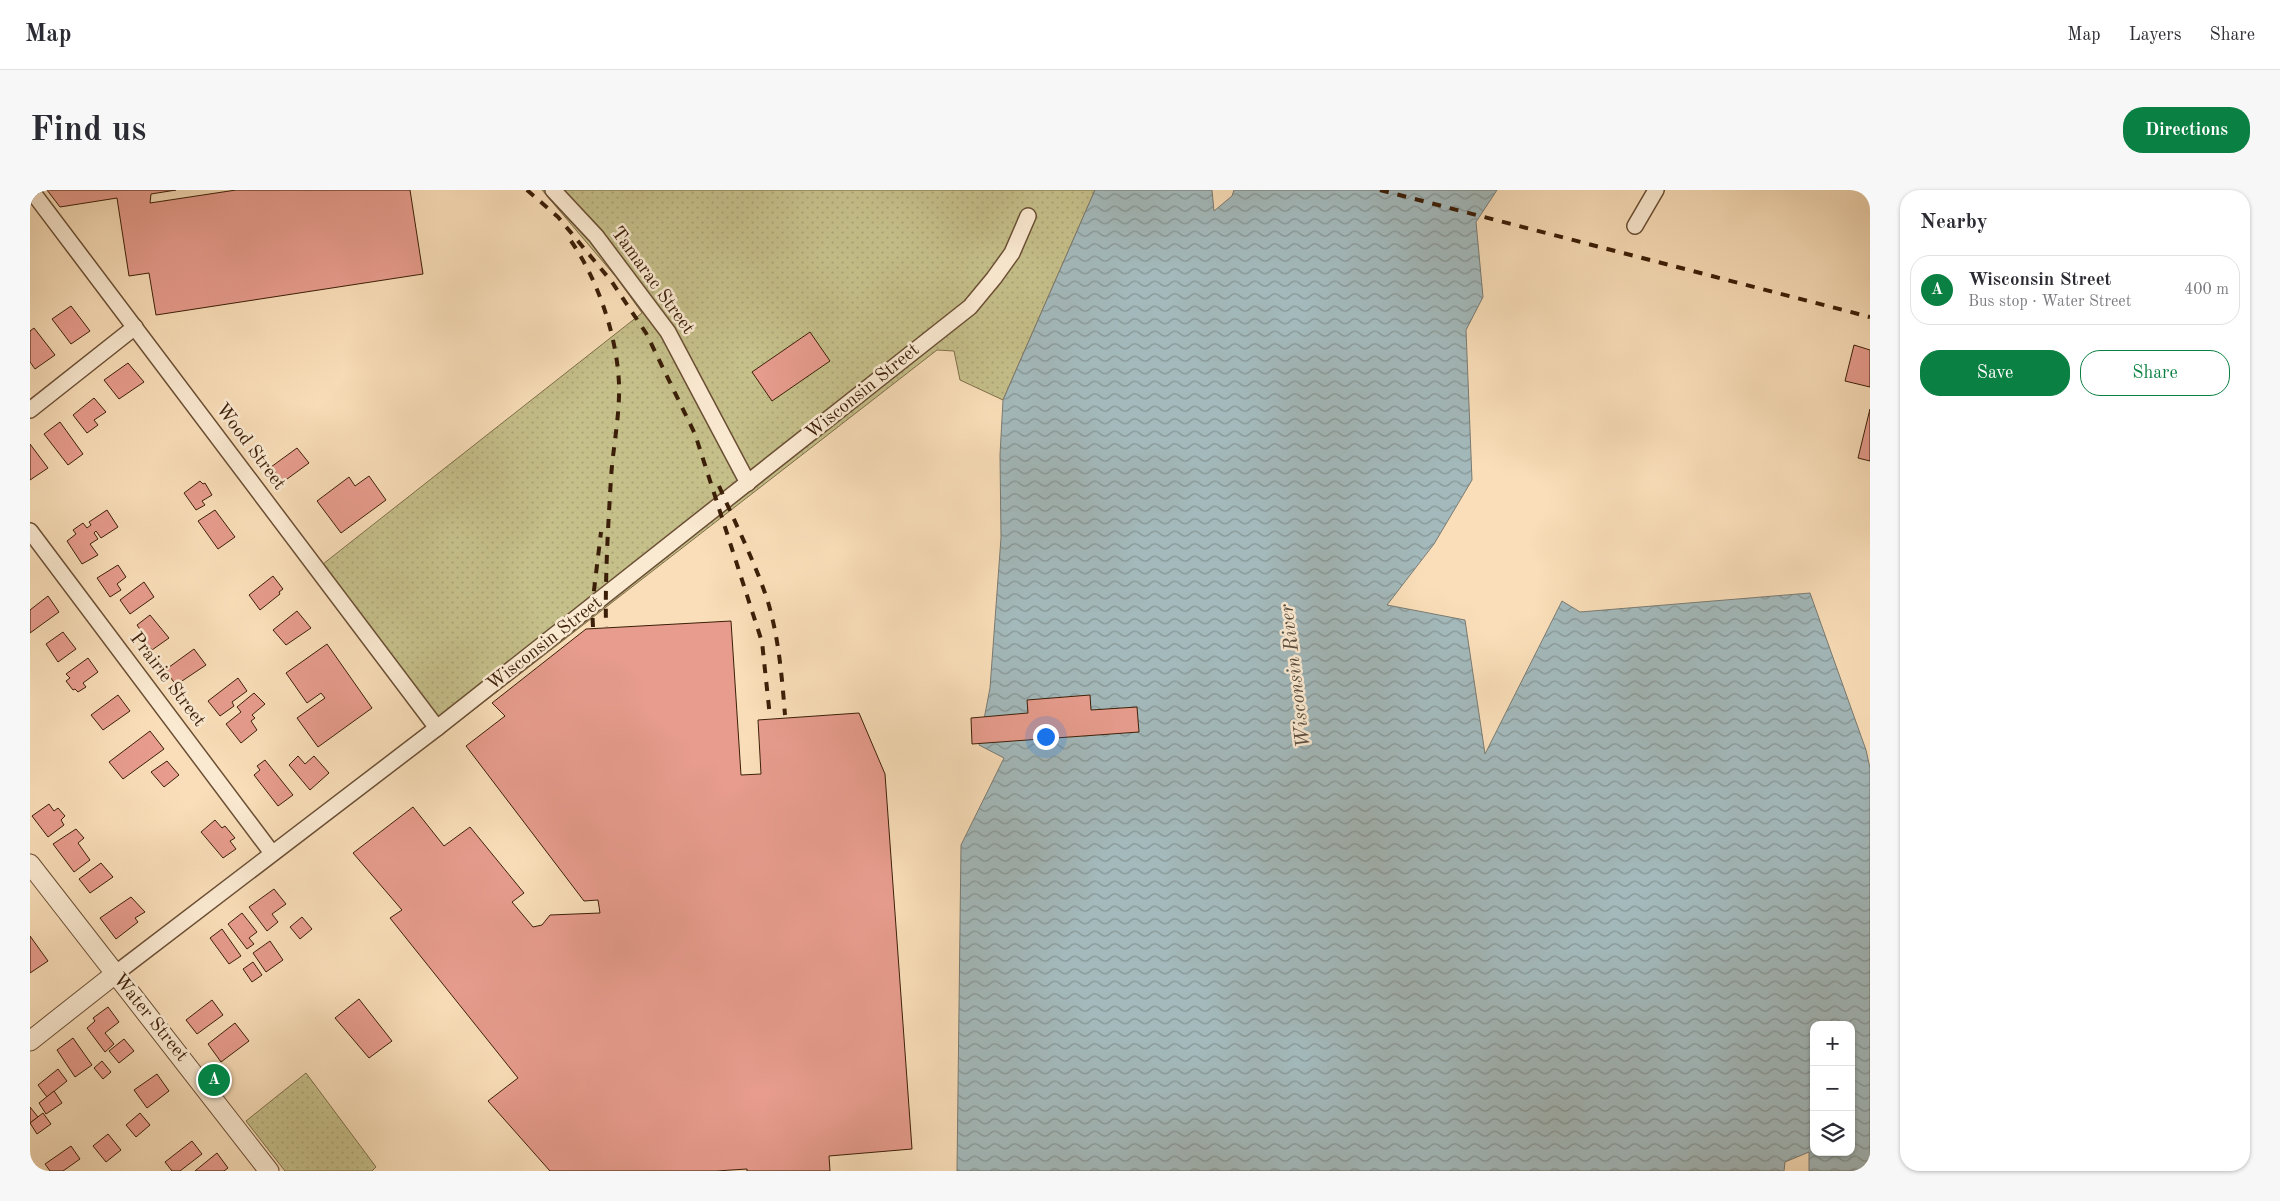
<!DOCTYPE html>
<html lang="en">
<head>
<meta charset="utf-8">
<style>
  body { margin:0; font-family:"Old Standard TT",serif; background:#f7f7f7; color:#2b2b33 }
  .controls { position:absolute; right:15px; bottom:15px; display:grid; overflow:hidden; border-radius:10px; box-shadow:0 1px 4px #0004 }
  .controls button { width:45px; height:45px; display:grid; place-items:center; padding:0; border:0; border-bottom:1px solid #e1e1e2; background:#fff; color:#2b2b33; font:25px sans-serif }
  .you { position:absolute; left:1015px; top:546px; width:18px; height:18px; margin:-12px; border:4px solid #fff; border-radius:50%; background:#1a73e8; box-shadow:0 0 0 8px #1a73e833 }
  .badge { display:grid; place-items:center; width:32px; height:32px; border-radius:50%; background:#0b8043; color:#fff; font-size:16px; font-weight:700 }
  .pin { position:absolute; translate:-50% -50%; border:2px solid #fff; box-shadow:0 1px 5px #0006 }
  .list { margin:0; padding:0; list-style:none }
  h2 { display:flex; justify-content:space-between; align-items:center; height:65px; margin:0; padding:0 20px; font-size:21px }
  h2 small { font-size:16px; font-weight:400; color:#7c7c81 }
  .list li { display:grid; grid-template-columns:32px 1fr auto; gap:15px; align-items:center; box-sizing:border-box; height:70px; margin:0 10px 10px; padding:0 10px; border:1px solid #e1e1e2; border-radius:20px }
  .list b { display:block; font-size:19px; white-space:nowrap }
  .list p { margin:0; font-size:16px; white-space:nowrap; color:#7c7c81 }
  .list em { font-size:16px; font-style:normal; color:#7c7c81 }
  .actions { display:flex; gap:10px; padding:15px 20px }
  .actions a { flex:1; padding:11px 0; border:1px solid #0b8043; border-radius:20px; text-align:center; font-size:18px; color:#0b8043 }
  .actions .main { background:#0b8043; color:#fff }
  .icon { flex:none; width:28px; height:28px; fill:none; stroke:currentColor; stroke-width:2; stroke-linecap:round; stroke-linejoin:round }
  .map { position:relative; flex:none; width:1840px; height:981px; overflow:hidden; border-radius:20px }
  header { display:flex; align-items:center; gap:30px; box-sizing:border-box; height:70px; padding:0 25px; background:#fff; border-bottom:1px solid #e1e1e2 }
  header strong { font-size:24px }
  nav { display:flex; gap:28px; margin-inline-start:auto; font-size:18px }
  .intro { display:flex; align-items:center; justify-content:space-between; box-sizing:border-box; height:120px; padding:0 30px }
  h1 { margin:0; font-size:35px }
  .button { padding:12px 22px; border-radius:20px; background:#0b8043; color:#fff; font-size:18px; font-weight:700 }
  main { display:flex; gap:30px; padding:0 30px }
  aside { flex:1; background:#fff; border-radius:20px; box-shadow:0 1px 4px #0004 }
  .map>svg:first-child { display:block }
  .grass { fill:url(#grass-dots); stroke:#806f49 }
  .water { fill:url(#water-waves); stroke:#7a7b73; fill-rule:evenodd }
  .building { fill:#e79c8d; stroke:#3c1f08 }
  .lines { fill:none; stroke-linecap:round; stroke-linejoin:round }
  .minor-casing { stroke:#6b4f34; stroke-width:18 }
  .tertiary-casing { stroke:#6b4f34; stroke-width:21 }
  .minor { stroke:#fbead2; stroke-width:15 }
  .tertiary { stroke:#fbead2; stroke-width:19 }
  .rail { stroke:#3c1f08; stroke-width:4; stroke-dasharray:9 9; stroke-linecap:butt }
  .labels { text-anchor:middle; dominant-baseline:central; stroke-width:5; stroke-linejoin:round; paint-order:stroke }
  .street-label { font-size:19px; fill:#3c1f08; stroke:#fbead2 }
  .water-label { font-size:20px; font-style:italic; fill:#5b4d3e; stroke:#fbead2 }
</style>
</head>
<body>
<header>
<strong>Map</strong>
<nav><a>Map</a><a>Layers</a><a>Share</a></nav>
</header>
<div class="intro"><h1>Find us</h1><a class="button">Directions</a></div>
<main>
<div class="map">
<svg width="1840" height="981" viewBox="0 0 1840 981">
  <defs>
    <pattern id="grass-dots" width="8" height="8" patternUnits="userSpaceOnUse" patternTransform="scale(1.25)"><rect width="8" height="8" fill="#c5bf8a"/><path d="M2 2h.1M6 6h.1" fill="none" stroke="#aaa476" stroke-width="1.8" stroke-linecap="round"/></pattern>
    <pattern id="water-waves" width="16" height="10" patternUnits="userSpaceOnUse" patternTransform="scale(1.25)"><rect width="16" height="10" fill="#a3b9bb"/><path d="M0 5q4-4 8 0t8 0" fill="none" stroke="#869696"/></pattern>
  </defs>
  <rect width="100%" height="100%" fill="#f9deb9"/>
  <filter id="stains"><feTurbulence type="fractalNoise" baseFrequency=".004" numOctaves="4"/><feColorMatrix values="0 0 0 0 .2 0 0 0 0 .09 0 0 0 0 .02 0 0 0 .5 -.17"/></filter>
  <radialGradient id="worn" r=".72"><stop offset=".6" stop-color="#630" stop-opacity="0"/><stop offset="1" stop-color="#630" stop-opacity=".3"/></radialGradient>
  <g class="grass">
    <path d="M 512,0 L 1065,0 L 973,210 L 930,190 L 924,161 L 907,160 L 414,543 L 293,374 L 612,123 L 586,87 Z"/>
    <path d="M 276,883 L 346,977 L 342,981 L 255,981 L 216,931 Z"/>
  </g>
  <path class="water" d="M 1065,0 L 1182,0 L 1184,21 L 1202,6 L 1204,0 L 1467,0 L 1446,32 L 1453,107 L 1436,140 L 1442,290 L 1404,354 L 1357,415 L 1435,430 L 1455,564 L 1532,411 L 1550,422 L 1780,403 L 1836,560 L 1840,578 L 1840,981 L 1779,981 L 1779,962 L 1755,972 L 1754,981 L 927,981 L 931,655 L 974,568 L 949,555 L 960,498 L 971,348 L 970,265 L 973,210 ZM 1784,835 L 1821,835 L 1821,962 L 1784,962 Z"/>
  <g class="building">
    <path d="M 17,0 L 146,0 L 121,4 L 120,13 L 206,0 L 380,0 L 393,84 L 126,125 L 119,83 L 99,86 L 87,8 L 30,17 Z"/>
    <path d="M 41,116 L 60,141 L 41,154 L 22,129 Z"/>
    <path d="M 4,138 L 25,165 L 5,179 L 0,172 L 0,141 Z"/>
    <path d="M 780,142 L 800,171 L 742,211 L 722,182 Z"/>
    <path d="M 1824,155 L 1840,160 L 1840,197 L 1815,191 Z"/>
    <path d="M 98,173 L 114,192 L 89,209 L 74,190 Z"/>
    <path d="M 64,208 L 76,222 L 64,230 L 68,235 L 57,243 L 43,225 Z"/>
    <path d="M 1840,219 L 1840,271 L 1828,268 Z"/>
    <path d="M 30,232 L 53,264 L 38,275 L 14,244 Z"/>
    <path d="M 0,254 L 18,278 L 0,290 Z"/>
    <path d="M 267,258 L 279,273 L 253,292 L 241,277 Z"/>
    <path d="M 339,286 L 356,310 L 311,343 L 287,311 L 319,287 L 325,296 Z"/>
    <path d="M 170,291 L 173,294 L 175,293 L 182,305 L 172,311 L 175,315 L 166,320 L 154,303 Z"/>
    <path d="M 77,320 L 88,337 L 71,348 L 66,341 L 64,343 L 68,349 L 60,354 L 68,365 L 52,374 L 37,351 L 46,344 L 43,340 L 53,333 L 57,338 L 61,335 L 59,332 Z"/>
    <path d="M 185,320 L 205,347 L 188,359 L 168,331 Z"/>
    <path d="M 88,375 L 96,387 L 87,394 L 91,400 L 80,407 L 67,388 Z"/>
    <path d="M 243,386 L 253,399 L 249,402 L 250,404 L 230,420 L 219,405 Z"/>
    <path d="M 114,392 L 124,407 L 100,424 L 90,410 Z"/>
    <path d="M 18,406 L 29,422 L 0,443 L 0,420 Z"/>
    <path d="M 267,421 L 281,438 L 256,455 L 243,440 Z"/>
    <path d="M 120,425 L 139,448 L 122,460 L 111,446 L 113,444 L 107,435 Z"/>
    <path d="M 701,431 L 711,585 L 731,584 L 728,530 L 829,523 L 855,584 L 882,959 L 799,966 L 800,981 L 717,981 L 717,979 L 686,981 L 520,981 L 458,911 L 488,888 L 360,728 L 372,720 L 323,663 L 383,617 L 414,656 L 440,637 L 494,703 L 482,712 L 503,737 L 512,735 L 520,725 L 570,723 L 568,710 L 554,711 L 436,556 L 475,526 L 462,513 L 556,439 Z"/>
    <path d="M 33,442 L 46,459 L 28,472 L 16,454 Z"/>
    <path d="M 297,454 L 342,518 L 288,557 L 267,528 L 295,508 L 291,503 L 277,513 L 256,483 Z"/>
    <path d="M 164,459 L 176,475 L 146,495 L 135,480 Z"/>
    <path d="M 58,468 L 68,482 L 53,493 L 56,497 L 48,502 L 45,499 L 43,500 L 36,491 L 40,488 L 36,484 Z"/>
    <path d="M 208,488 L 217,501 L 202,512 L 204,516 L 190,526 L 178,511 Z"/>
    <path d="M 224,503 L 235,514 L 222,525 L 225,528 L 221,531 L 227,540 L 211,553 L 196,534 L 211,522 L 207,517 Z"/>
    <path d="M 88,505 L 100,521 L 73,540 L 61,525 Z"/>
    <path d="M 1060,505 L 1061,520 L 1107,517 L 1109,542 L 942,554 L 941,528 L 998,523 L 997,510 Z"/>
    <path d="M 120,541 L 134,559 L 93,589 L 79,572 Z"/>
    <path d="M 268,566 L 275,574 L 284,566 L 299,583 L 280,600 L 259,575 Z"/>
    <path d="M 235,570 L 263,605 L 248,616 L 224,585 L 230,580 L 227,576 Z"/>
    <path d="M 137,571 L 149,585 L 134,597 L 121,582 Z"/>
    <path d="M 19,614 L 24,621 L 28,618 L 35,626 L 31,630 L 34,635 L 18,647 L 2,626 Z"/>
    <path d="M 185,630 L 192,638 L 195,636 L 205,648 L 200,651 L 206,659 L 193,668 L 171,642 Z"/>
    <path d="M 46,639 L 54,648 L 48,653 L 60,670 L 44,682 L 23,654 Z"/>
    <path d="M 71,673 L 83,687 L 60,703 L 49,689 Z"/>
    <path d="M 244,699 L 256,714 L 242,724 L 248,732 L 237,741 L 219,717 Z"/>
    <path d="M 101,707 L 115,722 L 105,728 L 108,732 L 86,749 L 70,728 Z"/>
    <path d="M 212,723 L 227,742 L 219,748 L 224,754 L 217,759 L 198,734 Z"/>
    <path d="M 272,727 L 282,739 L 270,749 L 260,737 Z"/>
    <path d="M 192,739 L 211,766 L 199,774 L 180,748 Z"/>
    <path d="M 0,746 L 18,771 L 0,783 Z"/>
    <path d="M 240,751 L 253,770 L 236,782 L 223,763 Z"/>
    <path d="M 223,772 L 232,785 L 222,792 L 213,779 Z"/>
    <path d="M 329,809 L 362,851 L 339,868 L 305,828 Z"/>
    <path d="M 182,810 L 193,825 L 167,844 L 156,830 Z"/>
    <path d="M 78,817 L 89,832 L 75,843 L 84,854 L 75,862 L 57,838 L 65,831 L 63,828 Z"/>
    <path d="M 205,833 L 219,851 L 191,872 L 178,854 Z"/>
    <path d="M 43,848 L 62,875 L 45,887 L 27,860 Z"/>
    <path d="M 94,849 L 104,861 L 89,873 L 79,861 Z"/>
    <path d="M 72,871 L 81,882 L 73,889 L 64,878 Z"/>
    <path d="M 28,879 L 37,891 L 17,907 L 8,895 Z"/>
    <path d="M 127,884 L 139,901 L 117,918 L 104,900 Z"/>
    <path d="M 24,901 L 32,913 L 16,924 L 9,913 Z"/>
    <path d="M 0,917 L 8,927 L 0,933 Z"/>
    <path d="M 13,923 L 21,934 L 7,944 L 0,933 Z"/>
    <path d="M 110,923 L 120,935 L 106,947 L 96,935 Z"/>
    <path d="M 78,944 L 91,960 L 76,972 L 63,956 Z"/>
    <path d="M 162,951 L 172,964 L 150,981 L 142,981 L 135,972 Z"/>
    <path d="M 41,956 L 50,969 L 33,981 L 20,981 L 15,974 Z"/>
    <path d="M 187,963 L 198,978 L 194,981 L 165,981 Z"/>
  </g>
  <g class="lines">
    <g class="minor-casing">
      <g id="minor">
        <path d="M 1,0 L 407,538"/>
        <path d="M 523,0 L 566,46 L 638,142 L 718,293"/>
        <path d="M 1605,36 L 1626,0"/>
        <path d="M 0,220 L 105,137"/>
        <path d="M 0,341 L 242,663"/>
        <path d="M 85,784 L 407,538 L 940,117 L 964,88 L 982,63 L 998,26"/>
      </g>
    </g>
    <g class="tertiary-casing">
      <g id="tertiary">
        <path d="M 0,674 L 239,981"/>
        <path d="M 0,851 L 85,784"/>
      </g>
    </g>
    <use href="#minor" class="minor"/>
    <use href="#tertiary" class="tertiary"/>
    <g class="rail">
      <path d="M 497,0 L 528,27 L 582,92 L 616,143 L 665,244 L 732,452 L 740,527"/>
      <path d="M 1350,0 L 1840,127"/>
      <path d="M 541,51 C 568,90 587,146 589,194 C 590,225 583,257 581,288 C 578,338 575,387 576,437"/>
      <path d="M 689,296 C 706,335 725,372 738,412 C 749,449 752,488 755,525"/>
      <path d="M 563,437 L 562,417 L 571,342"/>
    </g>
  </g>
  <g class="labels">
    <g class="street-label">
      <text transform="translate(622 91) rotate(54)">Tamarac Street</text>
      <text transform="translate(833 202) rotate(-39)">Wisconsin Street</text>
      <text transform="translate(220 257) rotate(53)">Wood Street</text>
      <text transform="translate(515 454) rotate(-38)">Wisconsin Street</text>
      <text transform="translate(137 490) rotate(53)">Prairie Street</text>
      <text transform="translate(120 828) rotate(51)">Water Street</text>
    </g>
    <g class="water-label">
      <text transform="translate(1266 486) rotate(-97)">Wisconsin River</text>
    </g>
  </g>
  <rect width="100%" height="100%" filter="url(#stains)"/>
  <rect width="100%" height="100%" fill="url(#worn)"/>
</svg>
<div class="controls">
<button>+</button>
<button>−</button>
<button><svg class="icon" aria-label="layers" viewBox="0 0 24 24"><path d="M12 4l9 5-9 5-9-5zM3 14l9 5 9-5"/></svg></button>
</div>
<div class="you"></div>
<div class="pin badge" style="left:184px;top:890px">A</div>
</div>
<aside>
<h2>Nearby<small></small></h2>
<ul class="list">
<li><span class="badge">A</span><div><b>Wisconsin Street</b><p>Bus stop · Water Street</p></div><em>400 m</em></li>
</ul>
<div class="actions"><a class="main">Save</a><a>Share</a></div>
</aside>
</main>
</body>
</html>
